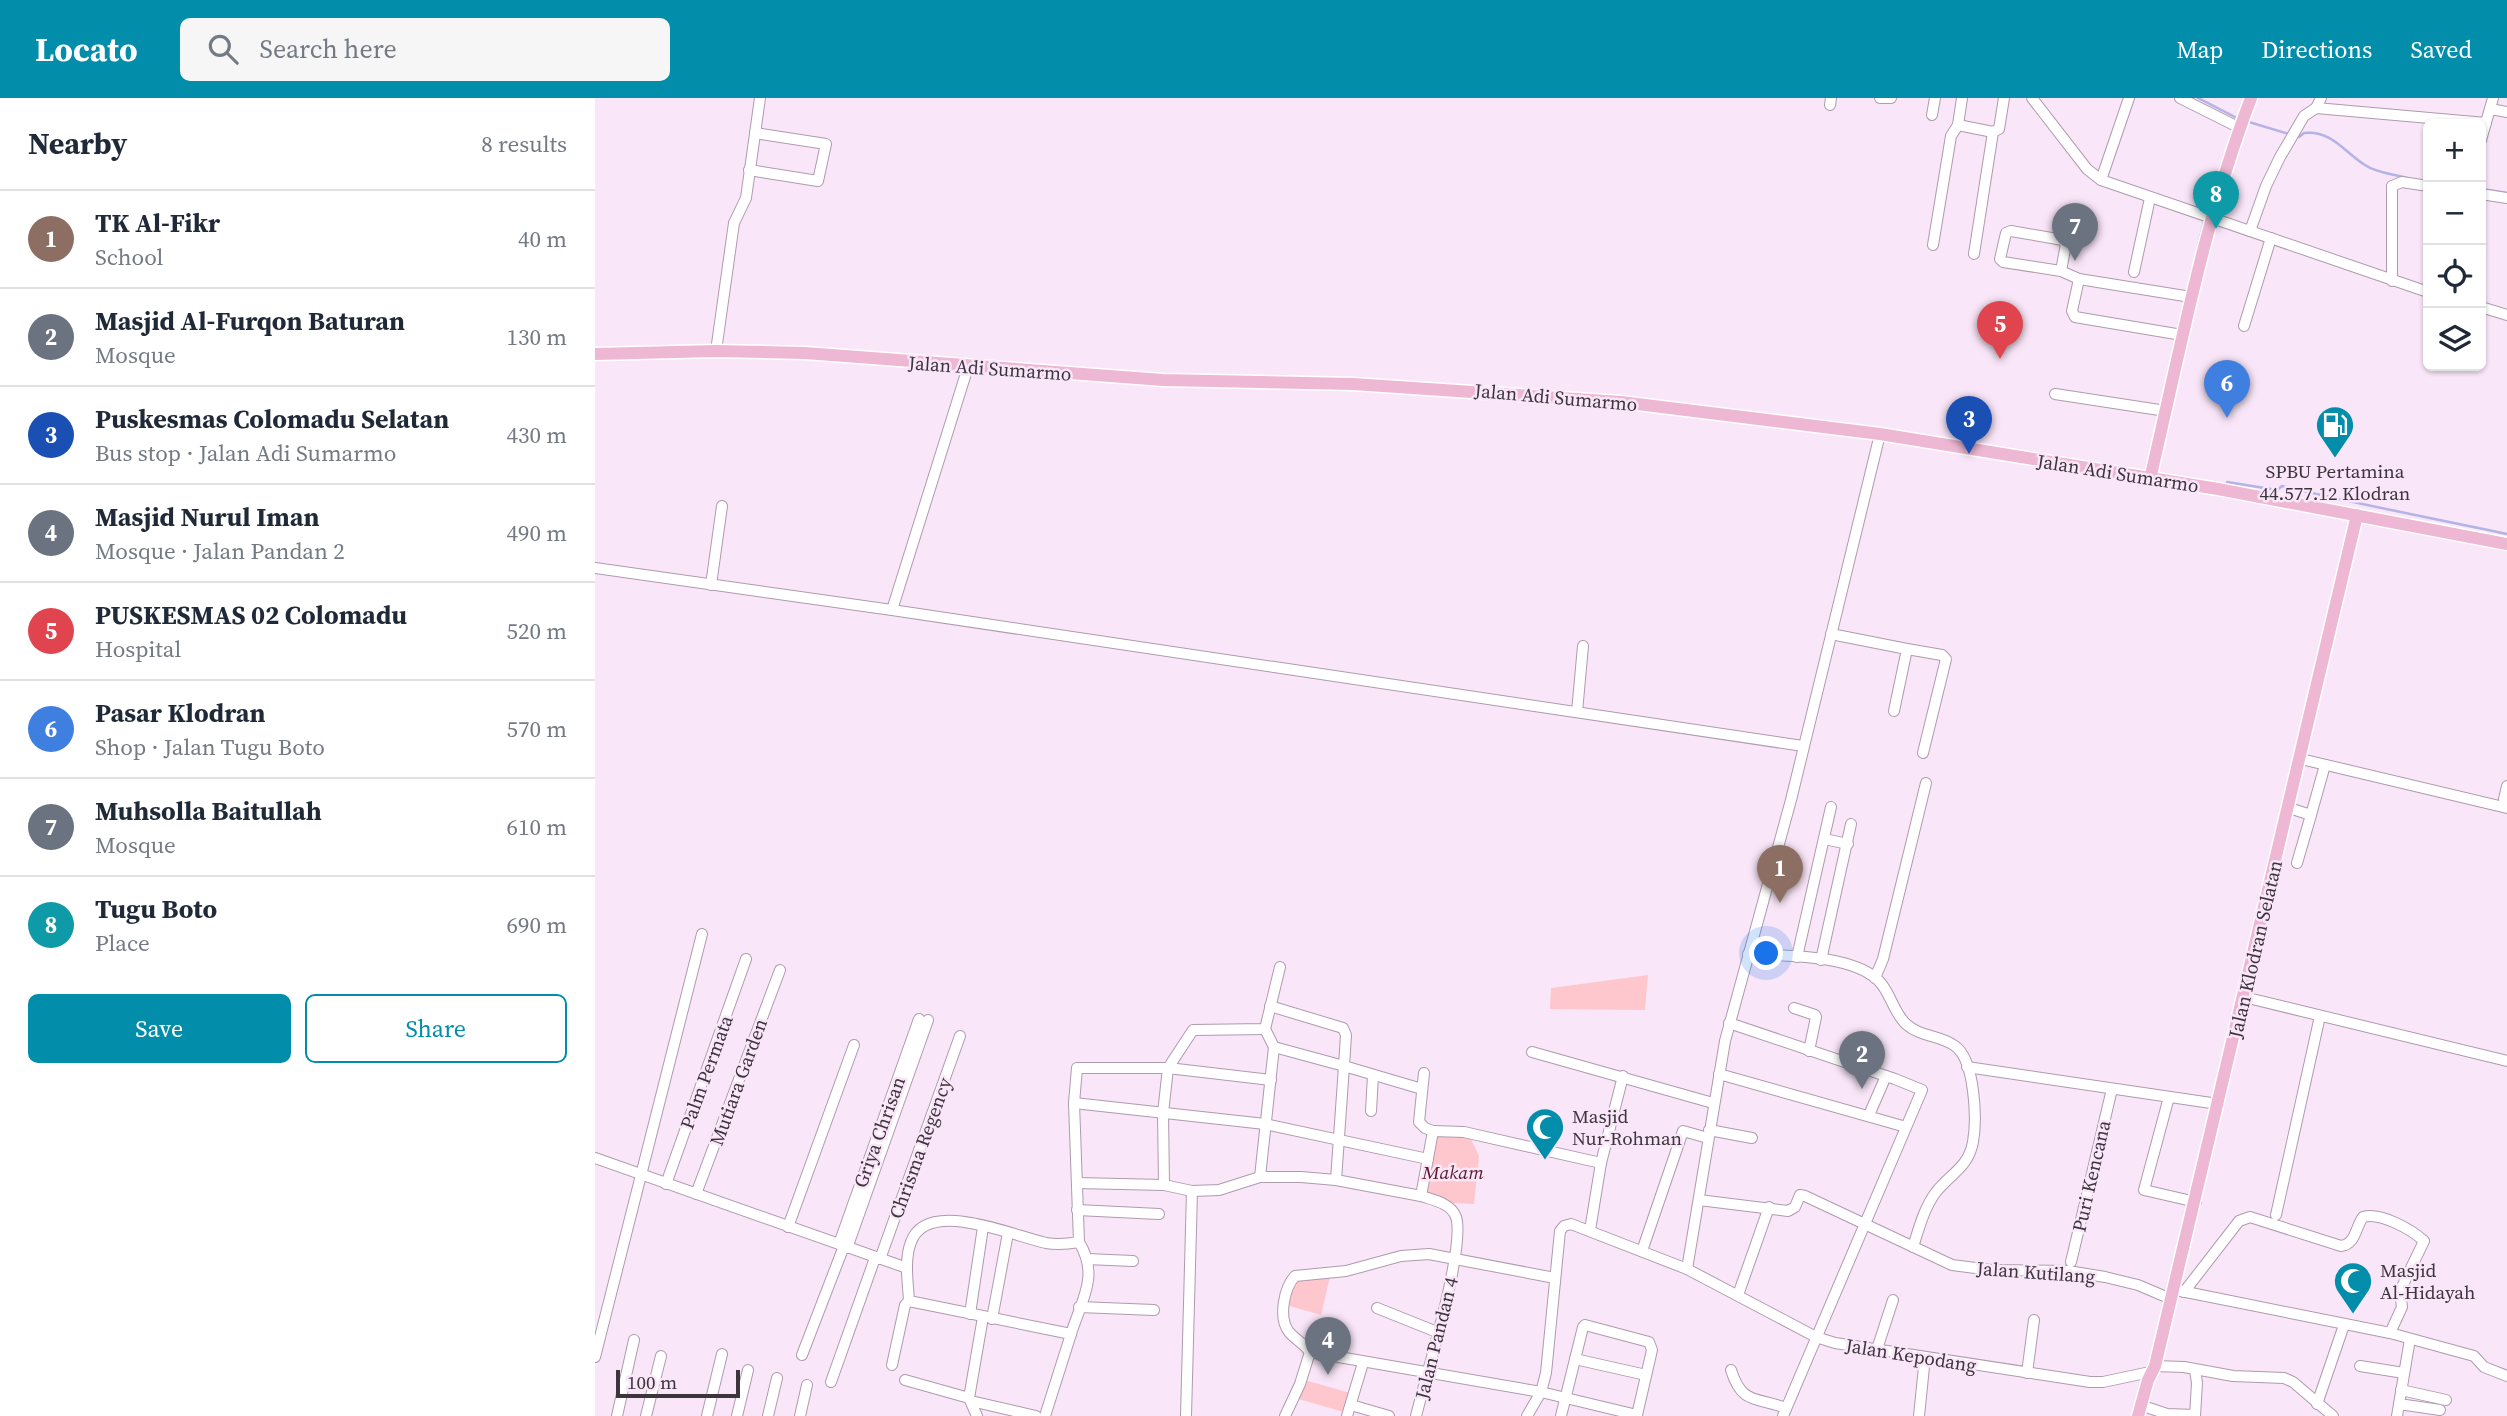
<!DOCTYPE html>
<html lang="en">
<head>
<meta charset="utf-8">
<style>
  body { margin:0; font-family:"Source Serif 4",serif; background:#f6f6f7; color:#1f2937 }
  .controls { position:absolute; right:21px; top:21px; display:grid; overflow:hidden; border-radius:10px; box-shadow:0 2px 5px #0004 }
  .controls button { width:63px; height:63px; display:grid; place-items:center; padding:0; border:0; border-bottom:2px solid #e0e1e3; background:#fff; color:#1f2937; font:35px sans-serif }
  .scale { position:absolute; left:21px; bottom:18px; width:124px; box-sizing:border-box; padding-left:7px; border:4px solid #3d353d; border-top:0; font-size:19px; line-height:24px; white-space:nowrap; color:#3d353d; -webkit-text-stroke:5px #fae6f9; paint-order:stroke }
  .you { position:absolute; left:1172px; top:856px; width:24px; height:24px; margin:-18px; border:5px solid #fff; border-radius:50%; background:#1a73e8; box-shadow:0 0 0 10px #1a73e833 }
  .badge { display:grid; place-items:center; width:46px; height:46px; border-radius:50%; background:#028dab; color:#fff; font-size:23px; font-weight:700 }
  .pin { position:absolute; translate:-50% -58px; filter:drop-shadow(0 2px 4px #0008) }
  .pin::after { content:''; position:absolute; top:37px; width:24px; height:21px; background:inherit; clip-path:polygon(0 0,100% 0,50% 100%) }
  .list { margin:0; padding:0; list-style:none }
  h2 { display:flex; justify-content:space-between; align-items:center; height:91px; margin:0; padding:0 28px; font-size:30px }
  h2 small { font-size:23px; font-weight:400; color:#747a83 }
  .list li { display:grid; grid-template-columns:46px 1fr auto; gap:21px; align-items:center; box-sizing:border-box; height:98px; padding:0 28px; border-top:2px solid #e0e1e3 }
  .list b { display:block; font-size:26px; white-space:nowrap }
  .list p { margin:0; font-size:23px; white-space:nowrap; color:#747a83 }
  .list em { font-size:23px; font-style:normal; color:#747a83 }
  .actions { display:flex; gap:14px; padding:21px 28px }
  .actions a { flex:1; padding:16px 0; border:2px solid #028dab; border-radius:10px; text-align:center; font-size:24px; color:#028dab }
  .actions .main { background:#028dab; color:#fff }
  .icon { flex:none; width:38px; height:38px; fill:none; stroke:currentColor; stroke-width:2; stroke-linecap:round; stroke-linejoin:round }
  .map { position:relative; flex:none; width:1912px; height:1318px; overflow:hidden }
  header { display:flex; align-items:center; gap:42px; box-sizing:border-box; height:98px; padding:0 35px; background:#028dab; color:#fff }
  header strong { font-size:33px }
  nav { display:flex; gap:38px; margin-inline-start:auto; font-size:24px }
  .search { width:490px; height:63px; background:#f6f6f7; display:flex; align-items:center; gap:18px; box-sizing:border-box; padding:0 24px; border-radius:10px; color:#747a83; font-size:26px }
  main { display:flex }
  aside { flex:1; background:#fff }
  .map>svg:first-child { display:block }
  .green { fill:#fec7ce }
  .lines { fill:none; stroke-linecap:round; stroke-linejoin:round }
  .stream { stroke:#b3b3e5; stroke-width:2.5 }
  .minor-casing { stroke:#ae9bad; stroke-width:12 }
  .major-casing { stroke:#fff; stroke-width:15 }
  .minor { stroke:#fff; stroke-width:10 }
  .major { stroke:#eeb8d4; stroke-width:12 }
  .labels { text-anchor:middle; dominant-baseline:central; stroke-width:5; stroke-linejoin:round; paint-order:stroke }
  .street-label { font-size:19px; fill:#3d353d; stroke:#fae6f9 }
  .poi-label { font-size:19px; fill:#3d353d; stroke:#fae6f9; text-anchor:start }
  .park-label { font-size:19px; font-style:italic; fill:#5c1728; stroke:#fae6f9 }
</style>
</head>
<body>
<header>
<strong>Locato</strong>
<div class="search"><svg class="icon" aria-label="search" viewBox="0 0 24 24"><circle cx="10" cy="10" r="6"/><path d="M15 15l6 6"/></svg>Search here</div>
<nav><a>Map</a><a>Directions</a><a>Saved</a></nav>
</header>
<main>
<aside>
<h2>Nearby<small>8 results</small></h2>
<ul class="list">
<li><span class="badge" style="background:#8d6e63">1</span><div><b>TK Al-Fikr</b><p>School</p></div><em>40 m</em></li>
<li><span class="badge" style="background:#6b7280">2</span><div><b>Masjid Al-Furqon Baturan</b><p>Mosque</p></div><em>130 m</em></li>
<li><span class="badge" style="background:#1a4fb4">3</span><div><b>Puskesmas Colomadu Selatan</b><p>Bus stop · Jalan Adi Sumarmo</p></div><em>430 m</em></li>
<li><span class="badge" style="background:#6b7280">4</span><div><b>Masjid Nurul Iman</b><p>Mosque · Jalan Pandan 2</p></div><em>490 m</em></li>
<li><span class="badge" style="background:#e0444e">5</span><div><b>PUSKESMAS 02 Colomadu</b><p>Hospital</p></div><em>520 m</em></li>
<li><span class="badge" style="background:#3f7fe0">6</span><div><b>Pasar Klodran</b><p>Shop · Jalan Tugu Boto</p></div><em>570 m</em></li>
<li><span class="badge" style="background:#6b7280">7</span><div><b>Muhsolla Baitullah</b><p>Mosque</p></div><em>610 m</em></li>
<li><span class="badge" style="background:#0f9aa8">8</span><div><b>Tugu Boto</b><p>Place</p></div><em>690 m</em></li>
</ul>
<div class="actions"><a class="main">Save</a><a>Share</a></div>
</aside>
<div class="map">
<svg width="1912" height="1318" viewBox="0 0 1912 1318">
  <rect width="100%" height="100%" fill="#fae6f9"/>
  <g class="green">
    <path d="M 1053,877 L 1050,912 L 955,911 L 956,890 Z"/>
    <path d="M 840,1037 L 875,1039 L 884,1058 L 879,1106 L 858,1105 L 829,1096 Z"/>
    <path d="M 735,1179 L 726,1217 L 691,1207 L 700,1183 Z"/>
    <path d="M 710,1282 L 755,1295 L 749,1314 L 700,1300 Z"/>
  </g>
  <g class="lines">
    <g class="stream">
      <path d="M 1603,0 L 1644,21"/>
      <path d="M 1654,24 L 1694,36"/>
      <path d="M 1701,38 L 1704,39 L 1709,35 C 1737,32 1749,54 1770,67 C 1781,75 1799,76 1812,80"/>
      <path d="M 1886,91 L 1912,95"/>
      <path d="M 1603,148 L 1610,120"/>
      <path d="M 1632,384 L 1682,392 L 1687,388 C 1762,406 1837,420 1912,436"/>
    </g>
    <g class="minor-casing">
      <g id="minor">
        <path d="M 1285,0 L 1296,0"/>
        <path d="M 1437,0 L 1492,71 L 1506,82 L 1833,194"/>
        <path d="M 1585,0 L 1645,30"/>
        <path d="M 1235,7 L 1236,0"/>
        <path d="M 1721,10 L 1891,25"/>
        <path d="M 1896,11 L 1912,14"/>
        <path d="M 1337,17 L 1340,0"/>
        <path d="M 1363,27 L 1398,34"/>
        <path d="M 1886,42 L 1898,0"/>
        <path d="M 154,72 L 223,83 L 231,46 L 160,35"/>
        <path d="M 1506,82 L 1534,0"/>
        <path d="M 1886,96 L 1912,100"/>
        <path d="M 1655,133 L 1671,88 L 1685,59 L 1709,18 L 1721,10 L 1726,0"/>
        <path d="M 1338,147 L 1356,38 L 1363,27 L 1367,0"/>
        <path d="M 1379,156 L 1398,34 L 1404,31 L 1409,0"/>
        <path d="M 1466,173 L 1471,146 L 1468,142 L 1416,133 L 1411,135 L 1405,161 L 1408,164 L 1466,173 L 1484,181 L 1596,199"/>
        <path d="M 1539,174 L 1555,100"/>
        <path d="M 1484,181 L 1477,213 L 1480,219 L 1587,237"/>
        <path d="M 1797,183 L 1797,88 L 1807,84 L 1833,88"/>
        <path d="M 1886,209 L 1912,217"/>
        <path d="M 1649,228 L 1676,140"/>
        <path d="M 121,253 L 139,125 L 151,100 L 165,0"/>
        <path d="M 1460,296 L 1571,313"/>
        <path d="M 0,470 L 297,512 L 1208,648"/>
        <path d="M 116,487 L 127,408"/>
        <path d="M 297,512 L 373,269"/>
        <path d="M 1236,536 L 1312,551 L 1299,613"/>
        <path d="M 1312,551 L 1347,557 L 1351,561 L 1328,655"/>
        <path d="M 982,614 L 988,548"/>
        <path d="M 1706,661 L 1912,710"/>
        <path d="M 1909,701 L 1912,688"/>
        <path d="M 1694,710 L 1716,717 L 1702,765"/>
        <path d="M 1716,717 L 1730,667"/>
        <path d="M 1229,741 L 1253,746"/>
        <path d="M 1153,856 C 1189,858 1255,856 1283,882 C 1295,893 1298,914 1311,926 C 1325,939 1345,937 1360,948 C 1380,962 1382,1021 1378,1044 C 1373,1070 1356,1075 1341,1094 C 1329,1110 1324,1130 1318,1149"/>
        <path d="M 1202,859 L 1236,709"/>
        <path d="M 1226,862 L 1256,726"/>
        <path d="M 1280,880 L 1288,861 L 1331,685"/>
        <path d="M 1649,899 L 1912,963"/>
        <path d="M 1199,910 L 1220,917 L 1221,919 L 1214,953"/>
        <path d="M 1134,925 L 1300,981 L 1327,992 L 1188,1318"/>
        <path d="M 670,931 L 679,949 L 749,968 L 751,937 L 748,930 L 675,908"/>
        <path d="M 937,954 L 1118,1005"/>
        <path d="M 1372,969 L 1623,1006"/>
        <path d="M 829,975 L 824,1024 L 830,1030 L 838,1033"/>
        <path d="M 1124,976 L 1311,1029"/>
        <path d="M 1574,999 L 1549,1092 L 1601,1104"/>
        <path d="M 479,1005 L 670,1026 L 833,1061"/>
        <path d="M 776,1013 L 778,977"/>
        <path d="M 1274,1017 L 1291,978"/>
        <path d="M 1114,1032 L 1157,1040"/>
        <path d="M 0,1060 L 312,1170"/>
        <path d="M 665,1079 L 679,949"/>
        <path d="M 741,1082 L 749,968 L 827,991"/>
        <path d="M 482,1085 L 569,1087 L 597,1093 L 624,1092 L 665,1079 L 706,1079 L 741,1082 L 826,1098"/>
        <path d="M 71,1086 L 151,861"/>
        <path d="M 569,1087 L 568,1015 L 573,970 L 676,982"/>
        <path d="M 101,1096 L 185,872"/>
        <path d="M 1104,1102 L 1193,1113 L 1200,1109 L 1205,1097 L 1210,1098 L 1357,1167 L 1396,1172 L 1473,1173 L 1510,1179 L 1543,1187 L 1576,1201"/>
        <path d="M 482,1112 L 564,1116"/>
        <path d="M 1681,1117 L 1725,918"/>
        <path d="M 193,1129 L 259,947"/>
        <path d="M 995,1132 L 1006,1065 L 1028,978"/>
        <path d="M 244,1146 L 324,921"/>
        <path d="M 252,1150 L 333,922"/>
        <path d="M 1047,1153 L 1088,1033 L 1113,1040"/>
        <path d="M 285,1161 L 365,938"/>
        <path d="M 492,1161 L 538,1163"/>
        <path d="M 1476,1164 L 1517,991"/>
        <path d="M 1092,1171 L 1130,943 L 1196,702 L 1285,336"/>
        <path d="M 960,1180 L 834,1156 L 806,1158 L 751,1173 L 700,1178 C 689,1190 683,1220 694,1234 C 700,1241 709,1246 715,1254 L 946,1294 L 1042,1317 L 1057,1252 L 1054,1244 L 990,1227 L 988,1229 L 966,1318"/>
        <path d="M 1586,1193 L 1795,1235 L 1879,1258 L 1889,1269 L 1912,1278"/>
        <path d="M 1589,1194 L 1644,1123 L 1655,1119 L 1746,1148 C 1761,1146 1760,1130 1768,1119 C 1785,1114 1816,1131 1829,1143 L 1805,1193 L 1807,1209 L 1795,1235"/>
        <path d="M 1143,1197 L 1174,1109"/>
        <path d="M 484,1209 L 559,1212"/>
        <path d="M 782,1210 L 842,1234"/>
        <path d="M 375,1216 L 388,1129"/>
        <path d="M 397,1221 L 413,1135"/>
        <path d="M 476,1236 C 486,1203 505,1178 484,1144"/>
        <path d="M 1282,1251 L 1298,1202"/>
        <path d="M 207,1257 L 249,1148"/>
        <path d="M 0,1259 L 107,836"/>
        <path d="M 980,1261 L 1051,1277"/>
        <path d="M 297,1267 L 310,1207 L 314,1203"/>
        <path d="M 1560,1268 L 1589,1269 L 1638,1278 L 1689,1280 L 1698,1284 L 1738,1318"/>
        <path d="M 1765,1268 L 1809,1275"/>
        <path d="M 1136,1272 C 1147,1307 1161,1299 1191,1310"/>
        <path d="M 1432,1275 L 1439,1222"/>
        <path d="M 310,1282 L 374,1300 L 382,1318"/>
        <path d="M 236,1284 L 280,1160"/>
        <path d="M 1806,1292 L 1851,1302"/>
        <path d="M 374,1300 L 388,1219"/>
        <path d="M 376,1303 L 441,1318"/>
        <path d="M 1722,1306 L 1749,1227"/>
        <path d="M 1804,1306 L 1845,1312"/>
        <path d="M 756,1307 L 794,1318"/>
        <path d="M 1545,1307 L 1572,1316 L 1600,1317"/>
        <path d="M 22,1318 L 39,1242"/>
        <path d="M 51,1318 L 66,1258"/>
        <path d="M 112,1318 L 127,1256"/>
        <path d="M 142,1318 L 153,1272"/>
        <path d="M 173,1318 L 182,1280"/>
        <path d="M 205,1318 L 212,1287"/>
        <path d="M 450,1318 L 476,1236 L 314,1203 C 313,1184 309,1162 316,1144 C 332,1099 418,1138 451,1145 C 462,1147 473,1146 484,1144 L 479,1005 L 482,970 L 573,970 L 598,932 L 670,931 L 685,869"/>
        <path d="M 591,1318 L 597,1093"/>
        <path d="M 690,1318 L 705,1286 L 715,1254"/>
        <path d="M 752,1318 L 768,1265"/>
        <path d="M 821,1318 C 830,1281 871,1149 861,1119 C 856,1105 838,1102 826,1098 L 838,1033 L 869,1034 L 1006,1065"/>
        <path d="M 932,1318 L 946,1294 L 951,1275 L 965,1133 L 969,1128 L 976,1126 L 1092,1171 L 1221,1239 L 1240,1245 L 1495,1284 L 1508,1284 L 1555,1274"/>
        <path d="M 1324,1318 L 1330,1259"/>
        <path d="M 1600,1318 L 1602,1285 L 1600,1272"/>
        <path d="M 1802,1318 L 1815,1241"/>
      </g>
    </g>
    <g class="major-casing">
      <g id="major">
        <path d="M 0,256 L 121,253 L 210,255 L 568,282 L 758,286 L 1026,304 L 1285,336 L 1623,391 L 1912,446"/>
        <path d="M 1555,381 C 1585,253 1609,123 1656,0"/>
        <path d="M 1543,1318 L 1553,1282 L 1560,1268 L 1762,417"/>
      </g>
    </g>
    <use href="#minor" class="minor"/>
    <use href="#major" class="major"/>
  </g>
  <defs>
    <g id="fuel-pin" transform="scale(2.0125)"><path d="M0 17L-7.5 6A9.5 9.5 0 1 1 7.5 6Z" fill="#028dab" stroke="#fae6f9"/><path d="M-5.5-6h7V0h2V4h1.3V-2.5L3-4.5l.8-.8L6-3V5H2.5V1h-1V6h-7ZM-4.2-4.7v3.2H.2V-4.7Z" fill="#fff"/></g>
    <g id="mosque-pin" transform="scale(2.0125)"><path d="M0 17L-7.5 6A9.5 9.5 0 1 1 7.5 6Z" fill="#028dab" stroke="#fae6f9"/><path d="M3.5-4.9A6 6 0 1 0 3.5 4.9A5 5 0 1 1 3.5-4.9Z" fill="#fff"/></g>
  </defs>
  <g fill-rule="evenodd">
    <use href="#fuel-pin" x="1740" y="327"/>
    <use href="#mosque-pin" x="950" y="1029"/>
    <use href="#mosque-pin" x="1758" y="1183"/>
  </g>
  <g class="labels">
    <g class="street-label">
      <text transform="translate(395 270) rotate(4)">Jalan Adi Sumarmo</text>
      <text transform="translate(961 299) rotate(5)">Jalan Adi Sumarmo</text>
      <text transform="translate(1523 375) rotate(9)">Jalan Adi Sumarmo</text>
      <text transform="translate(1660 851) rotate(-77)">Jalan Klodran Selatan</text>
      <text transform="translate(111 974) rotate(-70)">Palm Permata</text>
      <text transform="translate(143 984) rotate(-70)">Mutiara Garden</text>
      <text transform="translate(284 1034) rotate(-70)">Griya Chrisan</text>
      <text transform="translate(325 1050) rotate(-70)">Chrisma Regency</text>
      <text transform="translate(1496 1078) rotate(-77)">Puri Kencana</text>
      <text transform="translate(1441 1174) rotate(4)">Jalan Kutilang</text>
      <text transform="translate(841 1240) rotate(-76)">Jalan Pandan 4</text>
      <text transform="translate(1316 1257) rotate(9)">Jalan Kepodang</text>
    </g>
    <g class="poi-label">
      <text x="1740" y="373" text-anchor="middle">SPBU Pertamina<tspan x="1740" dy="22">44.577.12 Klodran</tspan></text>
      <text x="977" y="1018">Masjid<tspan x="977" dy="22">Nur-Rohman</tspan></text>
      <text x="1785" y="1172">Masjid<tspan x="1785" dy="22">Al-Hidayah</tspan></text>
    </g>
    <g class="park-label">
      <text x="858" y="1074">Makam</text>
    </g>
  </g>
</svg>
<div class="controls">
<button>+</button>
<button>−</button>
<button><svg class="icon" aria-label="locate" viewBox="0 0 24 24"><circle cx="12" cy="12" r="6"/><path d="M12 2v4M12 18v4M2 12h4M18 12h4"/></svg></button>
<button><svg class="icon" aria-label="layers" viewBox="0 0 24 24"><path d="M12 4l9 5-9 5-9-5zM3 14l9 5 9-5"/></svg></button>
</div>
<div class="scale">100 m</div>
<div class="you"></div>
<div class="pin badge" style="left:1185px;top:805px;background:#8d6e63">1</div>
<div class="pin badge" style="left:1267px;top:991px;background:#6b7280">2</div>
<div class="pin badge" style="left:1374px;top:356px;background:#1a4fb4">3</div>
<div class="pin badge" style="left:733px;top:1277px;background:#6b7280">4</div>
<div class="pin badge" style="left:1405px;top:261px;background:#e0444e">5</div>
<div class="pin badge" style="left:1632px;top:320px;background:#3f7fe0">6</div>
<div class="pin badge" style="left:1480px;top:163px;background:#6b7280">7</div>
<div class="pin badge" style="left:1621px;top:131px;background:#0f9aa8">8</div>
</div>
</main>
</body>
</html>
